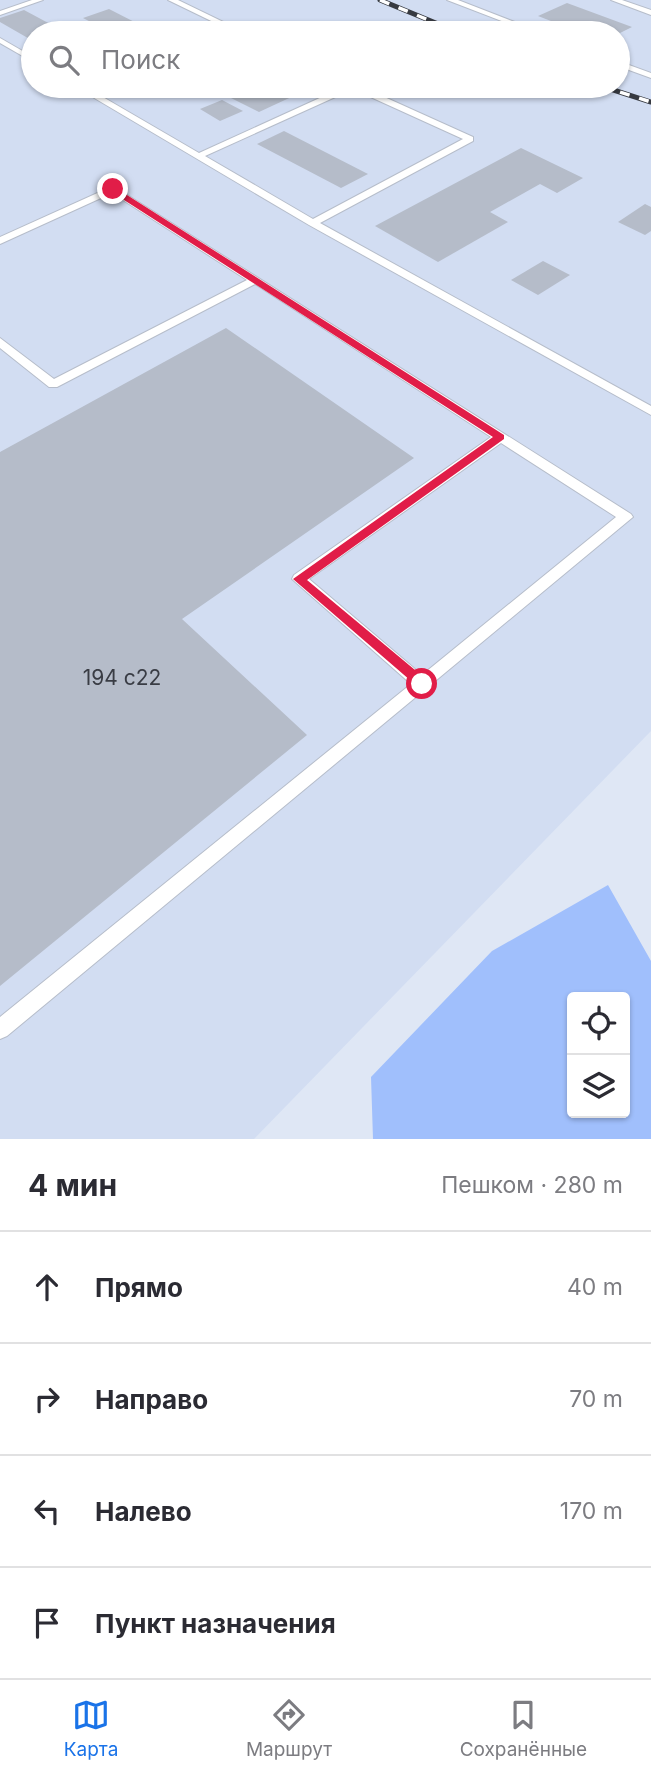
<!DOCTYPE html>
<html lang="ru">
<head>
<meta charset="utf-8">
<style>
  body { margin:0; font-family:Inter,sans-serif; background:#f7f7f7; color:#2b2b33 }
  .controls { position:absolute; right:21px; bottom:21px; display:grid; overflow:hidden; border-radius:7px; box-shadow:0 2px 5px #0004 }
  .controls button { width:63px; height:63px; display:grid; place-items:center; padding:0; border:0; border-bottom:2px solid #e1e1e2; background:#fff; color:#2b2b33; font:35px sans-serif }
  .stop { position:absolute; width:21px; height:21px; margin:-16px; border:5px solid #e11d48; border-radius:50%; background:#fff }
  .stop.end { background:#e11d48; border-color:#fff; box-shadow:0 2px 7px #0008 }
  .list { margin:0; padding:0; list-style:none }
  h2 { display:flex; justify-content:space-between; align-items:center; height:91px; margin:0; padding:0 28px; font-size:30px }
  h2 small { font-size:23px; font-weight:400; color:#7c7c81 }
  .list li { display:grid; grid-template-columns:46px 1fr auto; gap:21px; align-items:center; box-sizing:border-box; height:112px; padding:0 28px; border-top:2px solid #e1e1e2 }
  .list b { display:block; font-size:26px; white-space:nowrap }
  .list em { font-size:23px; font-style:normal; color:#7c7c81 }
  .icon { flex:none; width:38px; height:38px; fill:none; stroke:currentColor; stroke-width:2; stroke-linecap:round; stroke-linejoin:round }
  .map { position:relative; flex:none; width:651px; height:1139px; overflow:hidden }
  .search { position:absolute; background:#fff; box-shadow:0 2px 5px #0004; left:21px; right:21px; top:21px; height:77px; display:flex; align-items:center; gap:18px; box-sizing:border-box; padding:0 24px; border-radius:38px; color:#7c7c81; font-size:26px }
  .sheet { height:539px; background:#fff }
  nav { display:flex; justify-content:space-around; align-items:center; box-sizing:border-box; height:98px; border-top:2px solid #e1e1e2; background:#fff; font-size:19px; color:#7c7c81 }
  nav a { display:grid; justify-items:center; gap:4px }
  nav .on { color:#1a73e8 }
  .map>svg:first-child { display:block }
  .built { fill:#d2ddf2; fill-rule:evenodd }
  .green { fill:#a0bffc; fill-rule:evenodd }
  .building { fill:#b5bcc9 }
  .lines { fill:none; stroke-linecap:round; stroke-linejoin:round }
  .service-casing { stroke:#b6bdca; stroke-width:2 }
  .service { fill:#fff; fill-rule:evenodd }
  .rail-casing { stroke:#373a41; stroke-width:5 }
  .rail { stroke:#fff; stroke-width:3.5; stroke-dasharray:10; stroke-linecap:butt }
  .route { fill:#e11d48 }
  .labels { text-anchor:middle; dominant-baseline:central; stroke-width:5; stroke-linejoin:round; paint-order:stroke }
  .number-label { font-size:21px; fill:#393c44 }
</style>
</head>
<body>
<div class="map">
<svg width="651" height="1139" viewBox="0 0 651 1139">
  <rect width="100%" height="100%" fill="#dfe7f5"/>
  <path class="built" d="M 0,0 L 651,0 L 651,731 L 254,1139 L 0,1139 ZM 33,33 L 618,33 L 618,86 L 33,86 Z"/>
  <path class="green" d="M 608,885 L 651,961 L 651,1139 L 373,1139 L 371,1077 L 492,951 ZM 572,997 L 625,997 L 625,1113 L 572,1113 Z"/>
  <g class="building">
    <path d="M 567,3 L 632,27 L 618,34 L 582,33 L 538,16 Z"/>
    <path d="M 109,9 L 156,33 L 112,33 L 83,18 Z"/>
    <path d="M 24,10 L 67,33 L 33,33 L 33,41 L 0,22 L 0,18 Z"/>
    <path d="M 207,86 L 285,86 L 300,93 L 259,112 Z"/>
    <path d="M 222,100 L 243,111 L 220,121 L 200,109 Z"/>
    <path d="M 284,131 L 368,174 L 341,188 L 257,144 Z"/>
    <path d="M 521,148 L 583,178 L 557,193 L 540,184 L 490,212 L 508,222 L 438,262 L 375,226 Z"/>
    <path d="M 645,204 L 651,207 L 651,231 L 645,235 L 618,222 Z"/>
    <path d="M 543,261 L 570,275 L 538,295 L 511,280 Z"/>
    <path d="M 226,328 L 414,458 L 182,619 L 307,735 L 0,986 L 0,452 Z"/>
  </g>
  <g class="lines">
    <g class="service-casing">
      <g id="service">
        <path d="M 32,0 L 43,0 L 0,15 L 0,11 Z"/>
        <path d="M 168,0 L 178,0 L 246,33 L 236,33 Z"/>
        <path d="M 447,0 L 458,0 L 543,33 L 533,33 Z"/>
        <path d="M 611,0 L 622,0 L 651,10 L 651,15 Z"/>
        <path d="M 0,38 L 33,57 L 33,62 L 0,43 Z"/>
        <path d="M 618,61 L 651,73 L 651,78 L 618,66 Z"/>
        <path d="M 74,86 L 84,86 L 199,153 L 346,86 L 360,86 L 473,137 L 473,141 L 320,223 L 651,406 L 651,415 L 309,225 ZM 353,89 L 463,139 L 313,219 L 205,156 Z"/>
        <path d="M 113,186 L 631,514 L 633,517 L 7,1036 L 0,1039 L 0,1017 L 411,684 L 292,579 L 294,575 L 491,437 L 255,284 L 57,387 L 49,387 L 0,348 L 0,338 L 54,379 L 247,280 L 112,193 L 0,244 L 0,237 ZM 501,443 L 616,517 L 422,675 L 309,579 Z"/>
      </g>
    </g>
    <use href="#service" class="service"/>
    <g class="rail-casing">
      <g id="rail">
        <path d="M 380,0 L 460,33"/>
        <path d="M 601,86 L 651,102"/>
      </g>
    </g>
    <use href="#rail" class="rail"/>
  </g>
  <path class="route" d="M 110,188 L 116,188 L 504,435 L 504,439 L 307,580 L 427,680 L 427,687 L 418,687 L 293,579 L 493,437 L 110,191 Z"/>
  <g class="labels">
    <g class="number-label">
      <text x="122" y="677">194 с22</text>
    </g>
  </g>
</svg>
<div class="controls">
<button><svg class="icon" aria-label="locate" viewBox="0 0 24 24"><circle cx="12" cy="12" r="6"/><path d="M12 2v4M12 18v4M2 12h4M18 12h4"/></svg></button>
<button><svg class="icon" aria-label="layers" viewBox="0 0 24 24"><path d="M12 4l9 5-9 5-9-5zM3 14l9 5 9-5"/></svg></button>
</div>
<div class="stop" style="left:422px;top:684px"></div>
<div class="stop end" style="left:113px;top:189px"></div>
<div class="search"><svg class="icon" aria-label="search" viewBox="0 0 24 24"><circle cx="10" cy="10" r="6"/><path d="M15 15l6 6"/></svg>Поиск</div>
</div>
<section class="sheet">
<h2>4 мин<small>Пешком · 280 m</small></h2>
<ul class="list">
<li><svg class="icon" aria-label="ahead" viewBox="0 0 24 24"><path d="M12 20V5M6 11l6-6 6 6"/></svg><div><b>Прямо</b></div><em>40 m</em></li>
<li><svg class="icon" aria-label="right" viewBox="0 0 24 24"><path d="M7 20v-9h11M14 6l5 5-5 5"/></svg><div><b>Направо</b></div><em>70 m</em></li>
<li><svg class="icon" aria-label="left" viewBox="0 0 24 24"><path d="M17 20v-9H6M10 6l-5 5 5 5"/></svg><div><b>Налево</b></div><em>170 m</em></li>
<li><svg class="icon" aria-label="arrive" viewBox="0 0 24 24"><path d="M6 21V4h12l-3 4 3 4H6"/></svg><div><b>Пункт назначения</b></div></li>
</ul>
</section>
<nav>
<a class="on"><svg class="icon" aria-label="map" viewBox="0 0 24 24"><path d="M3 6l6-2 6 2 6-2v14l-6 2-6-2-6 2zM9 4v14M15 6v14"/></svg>Карта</a>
<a><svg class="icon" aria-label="directions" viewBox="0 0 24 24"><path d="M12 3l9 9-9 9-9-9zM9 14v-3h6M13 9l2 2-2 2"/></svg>Маршрут</a>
<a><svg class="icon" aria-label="saved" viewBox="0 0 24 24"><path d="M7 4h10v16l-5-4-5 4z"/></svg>Сохранённые</a>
</nav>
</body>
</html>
